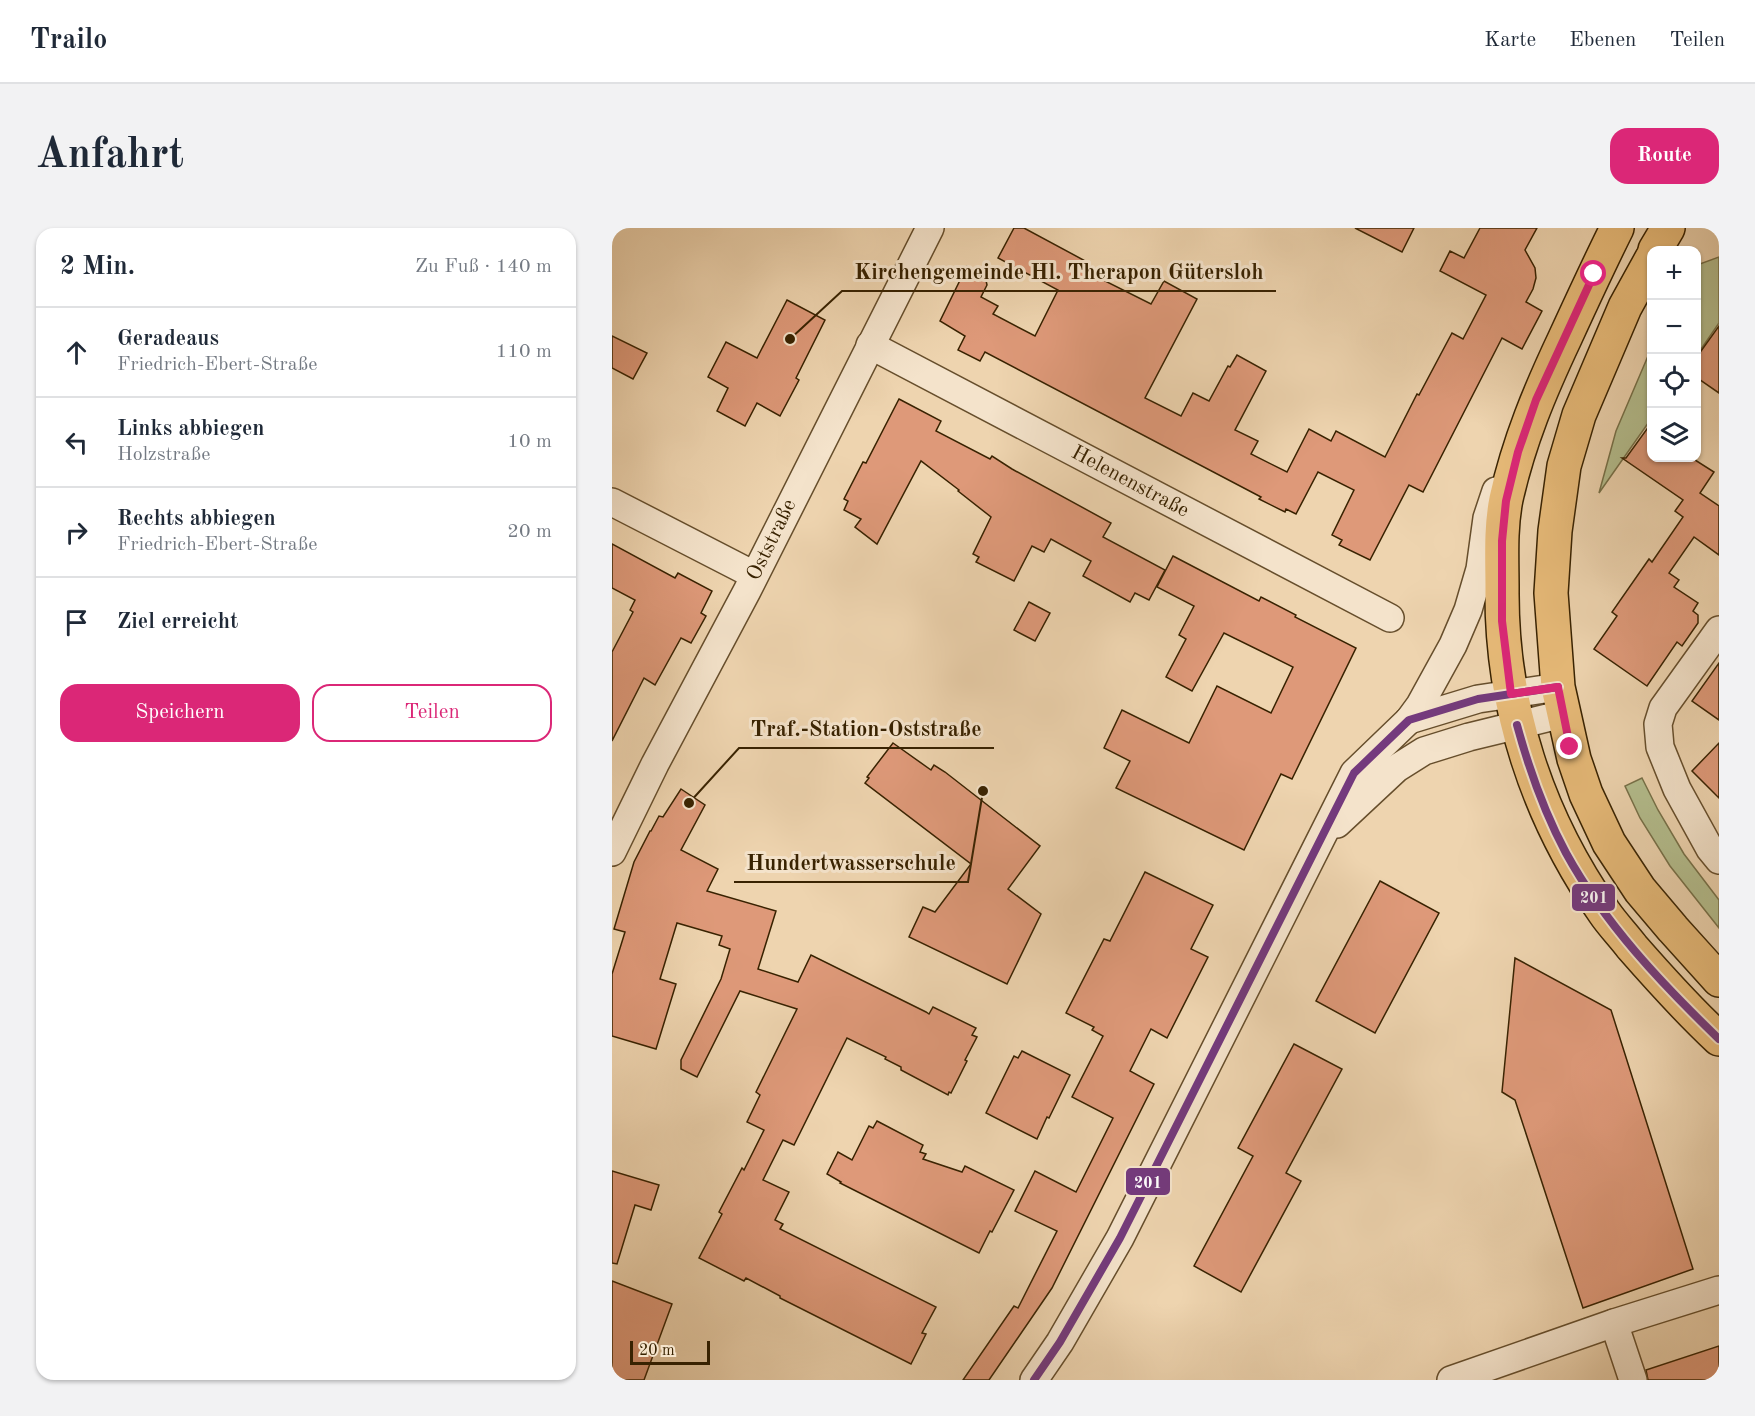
<!DOCTYPE html>
<html lang="de">
<head>
<meta charset="utf-8">
<style>
  body { margin:0; font-family:"Old Standard TT",serif; background:#f2f2f3; color:#1f2937 }
  .controls { position:absolute; right:18px; top:18px; display:grid; overflow:hidden; border-radius:12px; box-shadow:0 2px 4px #0004 }
  .controls button { width:54px; height:54px; display:grid; place-items:center; padding:0; border:0; border-bottom:2px solid #e0e1e3; background:#fff; color:#1f2937; font:30px sans-serif }
  .scale { position:absolute; left:18px; bottom:15px; width:80px; box-sizing:border-box; padding-left:6px; border:3px solid #382201; border-top:0; font-size:16px; line-height:21px; white-space:nowrap; color:#382201; -webkit-text-stroke:4px #f4e3cb; paint-order:stroke }
  .stop { position:absolute; width:18px; height:18px; margin:-14px; border:4px solid #db2777; border-radius:50%; background:#fff }
  .stop.end { background:#db2777; border-color:#fff; box-shadow:0 2px 6px #0008 }
  .list { margin:0; padding:0; list-style:none }
  h2 { display:flex; justify-content:space-between; align-items:center; height:78px; margin:0; padding:0 24px; font-size:26px }
  h2 small { font-size:20px; font-weight:400; color:#747a83 }
  .list li { display:grid; grid-template-columns:39px 1fr auto; gap:18px; align-items:center; box-sizing:border-box; height:90px; padding:0 24px; border-top:2px solid #e0e1e3 }
  .list b { display:block; font-size:22px; white-space:nowrap }
  .list p { margin:0; font-size:20px; white-space:nowrap; color:#747a83 }
  .list em { font-size:20px; font-style:normal; color:#747a83 }
  .actions { display:flex; gap:12px; padding:18px 24px }
  .actions a { flex:1; padding:14px 0; border:2px solid #db2777; border-radius:18px; text-align:center; font-size:21px; color:#db2777 }
  .actions .main { background:#db2777; color:#fff }
  .icon { flex:none; width:33px; height:33px; fill:none; stroke:currentColor; stroke-width:2; stroke-linecap:round; stroke-linejoin:round }
  .map { position:relative; flex:none; width:1107px; height:1152px; overflow:hidden; border-radius:18px }
  header { display:flex; align-items:center; gap:36px; box-sizing:border-box; height:84px; padding:0 30px; background:#fff; border-bottom:2px solid #e0e1e3 }
  header strong { font-size:28px }
  nav { display:flex; gap:33px; margin-inline-start:auto; font-size:21px }
  .intro { display:flex; align-items:center; justify-content:space-between; box-sizing:border-box; height:144px; padding:0 36px }
  h1 { margin:0; font-size:42px }
  .button { padding:15px 27px; border-radius:18px; background:#db2777; color:#fff; font-size:21px; font-weight:700 }
  main { display:flex; gap:36px; padding:0 36px }
  aside { flex:1; background:#fff; border-radius:18px; box-shadow:0 2px 4px #0004 }
  .map>svg:first-child { display:block }
  .green { fill:#b4be8e; stroke:#767048; stroke-width:1.5 }
  .building { fill:#de9979; stroke:#382201; stroke-width:1.5 }
  .lines { fill:none; stroke-linecap:round; stroke-linejoin:round }
  .minor-casing { stroke:#664e2c; stroke-width:30 }
  .major-casing { stroke:#382201; stroke-width:36 }
  .minor { stroke:#f4e3cb; stroke-width:27 }
  .major { stroke:#e7ba78; stroke-width:33 }
  .bus-1-casing { stroke:#f4e3cb; stroke-width:12 }
  .bus-1 { stroke:#743a7d; stroke-width:8 }
  .route { stroke:#db2777; stroke-width:8 }
  .labels { text-anchor:middle; dominant-baseline:central; stroke-width:6; stroke-linejoin:round; paint-order:stroke }
  .street-label { font-size:21px; fill:#382201; stroke:#f4e3cb }
  .leader { fill:none; stroke:#382201; stroke-width:2 }
  .callout-dot { fill:#382201; stroke:#f4e3cb; stroke-width:2 }
  .callout-label { font-size:22px; text-anchor:middle; font-weight:bold; fill:#382201; stroke:#f4e3cb; stroke-width:6; stroke-linejoin:round; paint-order:stroke }
  .line-badge { stroke:#f4e3cb; stroke-width:2 }
  .badge-label { font-size:16px; text-anchor:middle; font-weight:bold; fill:#fff }
</style>
</head>
<body>
<header>
<strong>Trailo</strong>
<nav><a>Karte</a><a>Ebenen</a><a>Teilen</a></nav>
</header>
<div class="intro"><h1>Anfahrt</h1><a class="button">Route</a></div>
<main>
<aside>
<h2>2 Min.<small>Zu Fuß · 140 m</small></h2>
<ul class="list">
<li><svg class="icon" aria-label="ahead" viewBox="0 0 24 24"><path d="M12 20V5M6 11l6-6 6 6"/></svg><div><b>Geradeaus</b><p>Friedrich-Ebert-Straße</p></div><em>110 m</em></li>
<li><svg class="icon" aria-label="left" viewBox="0 0 24 24"><path d="M17 20v-9H6M10 6l-5 5 5 5"/></svg><div><b>Links abbiegen</b><p>Holzstraße</p></div><em>10 m</em></li>
<li><svg class="icon" aria-label="right" viewBox="0 0 24 24"><path d="M7 20v-9h11M14 6l5 5-5 5"/></svg><div><b>Rechts abbiegen</b><p>Friedrich-Ebert-Straße</p></div><em>20 m</em></li>
<li><svg class="icon" aria-label="arrive" viewBox="0 0 24 24"><path d="M6 21V4h12l-3 4 3 4H6"/></svg><div><b>Ziel erreicht</b></div></li>
</ul>
<div class="actions"><a class="main">Speichern</a><a>Teilen</a></div>
</aside>
<div class="map">
<svg width="1107" height="1152" viewBox="0 0 1107 1152">
  <rect width="100%" height="100%" fill="#eed4af"/>
  <filter id="stains"><feTurbulence type="fractalNoise" baseFrequency=".00333" numOctaves="4"/><feColorMatrix values="0 0 0 0 .2 0 0 0 0 .09 0 0 0 0 .02 0 0 0 .5 -.17"/></filter>
  <radialGradient id="worn" r=".72"><stop offset=".6" stop-color="#630" stop-opacity="0"/><stop offset="1" stop-color="#630" stop-opacity=".3"/></radialGradient>
  <g class="green">
    <path d="M 1107,29 L 1107,95 L 1085,127 L 1085,37 Z"/>
    <path d="M 1039,121 L 1039,191 L 987,265 L 1004,203 Z"/>
    <path d="M 1030,550 L 1046,582 L 1072,626 L 1107,672 L 1107,700 L 1058,638 L 1028,590 L 1013,558 Z"/>
  </g>
  <g class="building">
    <path d="M 402,0 L 412,0 L 477,35 L 476,37 L 486,42 L 483,48 L 539,76 L 552,53 L 585,71 L 533,170 L 569,188 L 581,165 L 597,173 L 616,138 L 618,139 L 625,127 L 654,143 L 623,202 L 646,213 L 639,226 L 675,244 L 697,201 L 719,213 L 724,203 L 773,229 L 805,166 L 807,167 L 840,105 L 851,111 L 874,67 L 828,43 L 838,23 L 852,30 L 868,0 L 925,0 L 913,22 L 923,40 L 924,50 L 921,61 L 914,74 L 930,83 L 910,121 L 890,110 L 811,264 L 797,257 L 758,332 L 727,317 L 730,312 L 720,307 L 742,262 L 706,244 L 684,286 L 674,281 L 673,284 L 647,271 L 649,269 L 373,124 L 368,133 L 346,122 L 353,108 L 328,93 L 355,38 L 373,48 L 375,57 L 369,69 L 386,78 L 381,86 L 423,108 L 446,62 L 386,30 Z"/>
    <path d="M 743,0 L 802,0 L 790,24 Z"/>
    <path d="M 175,72 L 213,92 L 184,150 L 187,152 L 168,188 L 145,175 L 133,198 L 105,183 L 116,160 L 96,149 L 114,114 L 145,130 Z"/>
    <path d="M 1107,98 L 1107,165 L 1084,149 L 1084,130 Z"/>
    <path d="M 0,108 L 35,125 L 21,151 L 0,140 Z"/>
    <path d="M 287,171 L 329,193 L 324,203 L 378,231 L 380,228 L 400,241 L 499,295 L 491,309 L 553,342 L 537,372 L 523,365 L 518,374 L 471,348 L 479,333 L 439,311 L 432,324 L 420,318 L 402,353 L 364,334 L 367,329 L 361,326 L 379,289 L 346,263 L 347,262 L 309,233 L 265,316 L 243,299 L 249,291 L 232,282 L 236,273 L 232,271 L 251,234 L 254,235 Z"/>
    <path d="M 1040,194 L 1040,230 L 1080,230 L 1102,244 L 1088,265 L 1107,278 L 1107,327 L 1082,309 L 1057,345 L 1067,352 L 1062,359 L 1086,375 L 1081,383 L 1086,387 L 1086,395 L 1070,418 L 1065,414 L 1035,458 L 982,421 L 1005,388 L 1000,384 L 1037,331 L 1040,334 L 1071,289 L 1063,283 L 1071,272 L 1010,230 L 1014,230 Z"/>
    <path d="M 0,316 L 63,350 L 66,345 L 100,363 L 89,385 L 94,388 L 79,415 L 69,410 L 43,457 L 32,450 L 0,513 L 0,424 L 21,384 L 18,382 L 23,372 L 0,360 Z"/>
    <path d="M 561,328 L 647,373 L 649,369 L 684,387 L 683,389 L 744,420 L 680,551 L 669,546 L 632,622 L 504,560 L 518,533 L 492,520 L 510,482 L 577,515 L 605,458 L 659,485 L 681,439 L 612,405 L 580,463 L 554,449 L 574,411 L 567,407 L 582,378 L 545,359 Z"/>
    <path d="M 417,374 L 438,385 L 423,413 L 402,402 Z"/>
    <path d="M 1107,435 L 1107,492 L 1080,473 Z"/>
    <path d="M 281,515 L 319,542 L 322,537 L 333,544 L 428,618 L 396,661 L 429,686 L 395,756 L 297,709 L 311,679 L 323,684 L 359,636 L 253,555 L 257,550 L 255,549 Z"/>
    <path d="M 1107,515 L 1107,570 L 1080,543 Z"/>
    <path d="M 69,561 L 93,577 L 69,622 L 106,641 L 95,663 L 164,683 L 146,741 L 186,754 L 199,727 L 314,784 L 317,786 L 321,779 L 364,800 L 360,807 L 365,809 L 353,832 L 355,833 L 339,865 L 337,864 L 336,867 L 289,842 L 289,839 L 273,831 L 274,829 L 235,810 L 182,917 L 171,912 L 151,952 L 177,964 L 163,992 L 171,996 L 168,1001 L 324,1079 L 310,1105 L 314,1106 L 299,1136 L 168,1070 L 168,1068 L 134,1050 L 132,1053 L 87,1030 L 110,986 L 107,984 L 130,940 L 132,942 L 152,902 L 135,894 L 148,867 L 144,864 L 185,781 L 128,763 L 85,849 L 69,841 L 69,832 L 109,751 L 118,721 L 107,717 L 110,708 L 65,695 L 48,751 L 64,756 L 44,821 L 0,808 L 0,746 L 13,704 L 2,701 L 22,634 L 38,603 L 39,603 L 47,588 L 51,589 Z"/>
    <path d="M 533,644 L 601,677 L 579,721 L 596,729 L 555,810 L 539,801 L 518,843 L 542,856 L 440,1060 L 377,1152 L 351,1152 L 402,1078 L 406,1080 L 445,1003 L 403,983 L 423,943 L 464,964 L 501,890 L 460,869 L 491,808 L 480,802 L 482,799 L 454,785 L 492,711 L 498,713 Z"/>
    <path d="M 768,653 L 827,685 L 763,805 L 704,773 Z"/>
    <path d="M 903,730 L 999,782 L 1081,1041 L 971,1080 L 903,872 L 890,864 Z"/>
    <path d="M 682,816 L 730,841 L 674,945 L 689,953 L 629,1064 L 582,1038 L 641,928 L 626,920 Z"/>
    <path d="M 410,823 L 458,847 L 437,890 L 435,889 L 425,911 L 374,885 L 402,828 L 406,830 Z"/>
    <path d="M 265,893 L 311,917 L 308,924 L 314,926 L 311,931 L 350,944 L 353,938 L 402,962 L 380,1004 L 378,1003 L 367,1025 L 228,955 L 229,954 L 215,946 L 226,924 L 240,932 L 257,898 L 261,900 Z"/>
    <path d="M 0,943 L 47,957 L 39,982 L 23,977 L 5,1036 L 0,1035 Z"/>
    <path d="M 0,1053 L 60,1076 L 32,1152 L 0,1152 Z"/>
    <path d="M 1107,1118 L 1107,1152 L 1036,1152 L 1034,1142 Z"/>
  </g>
  <g class="lines">
    <g class="minor-casing">
      <g id="minor">
        <path d="M 258,117 L 778,390"/>
        <path d="M 0,274 L 142,347"/>
        <path d="M 1107,402 L 1051,480 L 1046,496 L 1048,519 L 1065,561 L 1098,621 L 1107,632"/>
        <path d="M 797,492 L 866,471 L 946,459"/>
        <path d="M 725,596 L 785,540 L 812,523 L 857,509 L 951,486"/>
        <path d="M 0,624 L 43,536 L 135,363 L 318,0"/>
        <path d="M 1002,1095 L 1021,1152"/>
        <path d="M 422,1152 L 448,1114 L 508,1010 L 742,545 L 797,492 L 808,477 L 841,417 L 856,382 L 868,341 L 875,290 L 884,263"/>
        <path d="M 839,1152 L 1002,1095 L 1107,1062"/>
      </g>
    </g>
    <g class="major-casing">
      <g id="major">
        <path d="M 1005,0 C 987,36 970,73 953,110 C 928,163 907,213 894,271 C 888,301 890,332 890,361 C 889,478 925,588 992,684 C 1000,696 1011,707 1020,719 C 1048,751 1076,782 1107,811"/>
        <path d="M 1043,22 L 1056,0"/>
        <path d="M 1040,30 L 1013,79 L 967,187 L 952,238 L 943,303 L 939,365 L 946,459 L 962,531 L 974,566 L 997,615 L 1028,662 L 1061,701 L 1107,752"/>
      </g>
    </g>
    <use href="#minor" class="minor"/>
    <use href="#major" class="major"/>
    <g class="bus-1-casing">
      <g id="bus-1">
        <path d="M 905,497 C 917,541 932,584 954,625 C 993,696 1049,755 1107,811"/>
        <path d="M 422,1152 L 448,1114 L 508,1010 L 742,545 L 797,492 L 866,471 L 946,459"/>
      </g>
    </g>
    <use href="#bus-1" class="bus-1"/>
  </g>
  <g class="lines">
    <path class="route" d="M 958,519 L 946,459 L 899,466 L 890,393 L 890,313 L 894,273 L 906,224 L 924,172 L 982,46"/>
  </g>
  <g class="labels">
    <g class="street-label">
      <text transform="translate(518 254) rotate(28)">Helenenstraße</text>
      <text transform="translate(160 312) rotate(-64)">Oststraße</text>
    </g>
  </g>
  <path class="leader" d="M178 111L230 63H664M77 575L127 520H382M371 563L356 654H122"/>
  <g class="callout-dot">
    <circle cx="178" cy="111" r="6"/>
    <circle cx="77" cy="575" r="6"/>
    <circle cx="371" cy="563" r="6"/>
  </g>
  <g class="callout-label">
    <text x="447" y="51">Kirchengemeinde Hl. Therapon Gütersloh</text>
    <text x="254" y="508">Traf.-Station-Oststraße</text>
    <text x="239" y="642">Hundertwasserschule</text>
  </g>
  <g class="line-badge">
    <rect x="959" y="655" width="45" height="29" rx="6" fill="#743a7d"/>
    <rect x="513" y="939" width="46" height="29" rx="6" fill="#743a7d"/>
  </g>
  <g class="badge-label">
    <text x="982" y="675">201</text>
    <text x="536" y="960">201</text>
  </g>
  <rect width="100%" height="100%" filter="url(#stains)"/>
  <rect width="100%" height="100%" fill="url(#worn)"/>
</svg>
<div class="controls">
<button>+</button>
<button>−</button>
<button><svg class="icon" aria-label="locate" viewBox="0 0 24 24"><circle cx="12" cy="12" r="6"/><path d="M12 2v4M12 18v4M2 12h4M18 12h4"/></svg></button>
<button><svg class="icon" aria-label="layers" viewBox="0 0 24 24"><path d="M12 4l9 5-9 5-9-5zM3 14l9 5 9-5"/></svg></button>
</div>
<div class="scale">20 m</div>
<div class="stop" style="left:982px;top:46px"></div>
<div class="stop end" style="left:958px;top:519px"></div>
</div>
</main>
</body>
</html>
